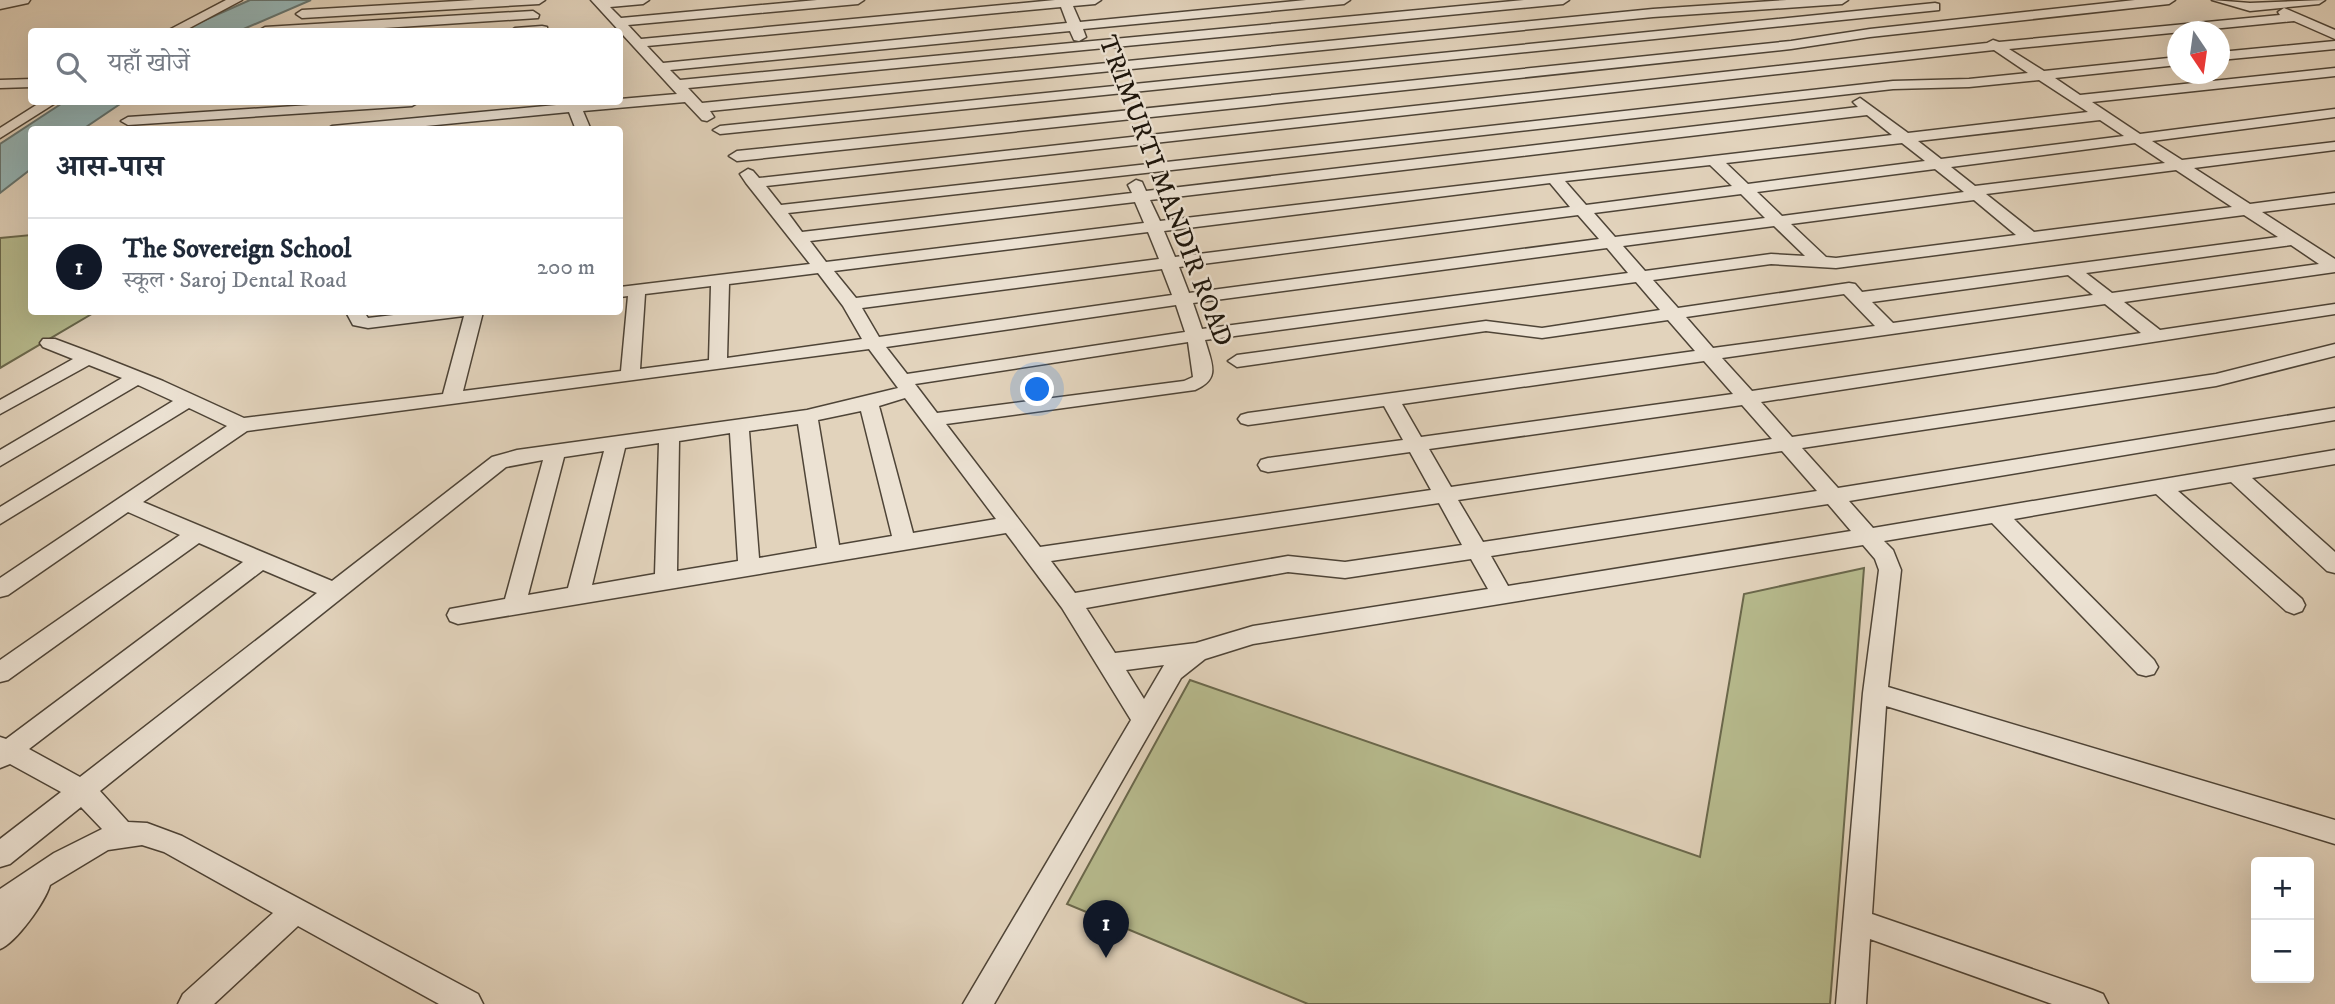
<!DOCTYPE html>
<html lang="hi">
<head>
<meta charset="utf-8">
<style>
  body { margin:0; font-family:"IM FELL DW Pica","Noto Serif Devanagari",serif; background:#f6f6f7; color:#1f2937 }
  .controls { position:absolute; right:21px; bottom:21px; display:grid; overflow:hidden; border-radius:7px; box-shadow:0 7px 28px #0002 }
  .controls button { width:63px; height:63px; display:grid; place-items:center; padding:0; border:0; border-bottom:2px solid #e0e1e3; background:#fff; color:#1f2937; font:35px sans-serif }
  .compass { position:absolute; left:2167px; top:21px; width:63px; height:63px; border-radius:50%; background:#fff; box-shadow:0 7px 28px #0002; rotate:167deg }
  .you { position:absolute; left:1038px; top:390px; width:24px; height:24px; margin:-18px; border:5px solid #fff; border-radius:50%; background:#1a73e8; box-shadow:0 0 0 10px #1a73e833 }
  .badge { display:grid; place-items:center; width:46px; height:46px; border-radius:50%; background:#111827; color:#fff; font-size:23px; font-weight:700 }
  .pin { position:absolute; translate:-50% -58px; filter:drop-shadow(0 2px 4px #0008) }
  .pin::after { content:''; position:absolute; top:37px; width:24px; height:21px; background:inherit; clip-path:polygon(0 0,100% 0,50% 100%) }
  .list { margin:0; padding:0; list-style:none }
  h2 { display:flex; justify-content:space-between; align-items:center; height:91px; margin:0; padding:0 28px; font-size:30px }
  h2 small { font-size:23px; font-weight:400; color:#747a83 }
  .list li { display:grid; grid-template-columns:46px 1fr auto; gap:21px; align-items:center; box-sizing:border-box; height:98px; padding:0 28px; border-top:2px solid #e0e1e3 }
  .list b { display:block; font-size:26px; white-space:nowrap }
  .list p { margin:0; font-size:23px; white-space:nowrap; color:#747a83 }
  .list em { font-size:23px; font-style:normal; color:#747a83 }
  .icon { flex:none; width:38px; height:38px; fill:none; stroke:currentColor; stroke-width:2; stroke-linecap:round; stroke-linejoin:round }
  .map { position:relative; flex:none; width:2335px; height:1004px; overflow:hidden }
  .search { position:absolute; background:#fff; box-shadow:0 7px 28px #0002; left:28px; top:28px; width:595px; height:77px; display:flex; align-items:center; gap:18px; box-sizing:border-box; padding:0 24px; border-radius:7px; color:#747a83; font-size:26px }
  .panel { position:absolute; background:#fff; box-shadow:0 7px 28px #0002; left:28px; top:126px; width:595px; height:189px; border-radius:7px }
  .map>svg:first-child { display:block }
  .green { fill:#b7bb8e; stroke:#6a684c; stroke-width:2 }
  .water { fill:#96b6b7; stroke:#667672; stroke-width:2 }
  .lines { fill:none; stroke-linecap:round; stroke-linejoin:round }
  .minor-casing { stroke:#4e4437; stroke-width:3 }
  .tertiary-casing { stroke:#4e4437; stroke-width:3 }
  .minor { fill:#ece2d3; fill-rule:evenodd }
  .tertiary { fill:#ece2d3; fill-rule:evenodd }
  .labels { text-anchor:middle; dominant-baseline:central; stroke-width:5; stroke-linejoin:round; paint-order:stroke }
  .street-label { font-size:26px; fill:#1d150b; stroke:#ece2d3 }
</style>
</head>
<body>
<div class="map">
<svg width="2335" height="1004" viewBox="0 0 2335 1004">
  <rect width="100%" height="100%" fill="#e2d3bc"/>
  <filter id="stains"><feTurbulence type="fractalNoise" baseFrequency=".00286" numOctaves="4"/><feColorMatrix values="0 0 0 0 .2 0 0 0 0 .09 0 0 0 0 .02 0 0 0 .5 -.17"/></filter>
  <radialGradient id="worn" r=".72"><stop offset=".6" stop-color="#630" stop-opacity="0"/><stop offset="1" stop-color="#630" stop-opacity=".3"/></radialGradient>
  <g class="green">
    <path d="M 31,235 L 32,312 L 95,312 L 0,368 L 0,238 Z"/>
    <path d="M 1864,568 L 1830,1004 L 1308,1004 L 1067,904 L 1190,680 L 1700,857 L 1744,594 Z"/>
  </g>
  <g class="water">
    <path d="M 250,0 L 311,0 L 239,31 L 178,32 Z"/>
    <path d="M 64,102 L 123,102 L 83,129 L 32,130 L 31,169 L 0,193 L 0,144 Z"/>
  </g>
  <g class="lines">
    <g class="minor-casing">
      <g id="minor">
        <path d="M 226,0 L 242,0 L 182,32 L 165,32 Z"/>
        <path d="M 475,0 L 545,0 L 539,4 L 302,18 L 296,14 L 302,10 Z"/>
        <path d="M 591,0 L 649,0 L 643,4 L 610,7 L 621,18 L 817,0 L 864,0 L 858,4 L 628,25 L 641,39 L 1055,0 L 1101,0 L 1095,4 L 1073,6 L 1080,22 L 1306,0 L 1350,0 L 1344,4 L 1083,29 L 1086,37 L 1079,41 L 1074,40 L 1070,31 L 670,70 L 680,80 L 1524,0 L 1569,0 L 1563,4 L 688,88 L 702,103 L 1653,9 L 1787,0 L 1848,0 L 1842,4 L 1653,17 L 710,111 L 714,117 L 707,121 L 702,120 L 685,102 L 583,111 L 591,130 L 576,130 L 569,112 L 385,130 L 325,130 L 332,126 L 567,104 L 568,102 L 620,102 L 620,99 L 677,94 ZM 1061,7 L 1067,23 L 663,63 L 647,46 Z"/>
        <path d="M 2135,0 L 2175,0 L 2169,4 L 1870,37 L 1791,49 L 737,161 L 729,156 L 737,151 L 1791,41 L 1870,29 Z"/>
        <path d="M 2212,0 L 2250,3 L 2325,0 L 2319,4 L 2250,11 Z"/>
        <path d="M 1935,3 L 1939,4 L 1939,10 L 720,134 L 713,130 L 720,126 Z"/>
        <path d="M 2284,8 L 2335,30 L 2335,39 L 2294,21 L 2009,49 L 2044,71 L 2178,57 L 2178,65 L 2055,78 L 2080,95 L 2335,68 L 2335,76 L 2092,102 L 2140,134 L 2335,109 L 2335,117 L 2152,141 L 2182,160 L 2335,142 L 2335,150 L 2194,168 L 2250,204 L 2335,193 L 2335,203 L 2262,212 L 2335,259 L 2335,272 L 2124,302 L 2160,330 L 2335,304 L 2335,314 L 1761,402 L 1792,437 L 2216,374 L 2335,344 L 2335,356 L 2216,386 L 1802,448 L 1838,488 L 2335,408 L 2335,420 L 1849,501 L 1873,528 L 2335,450 L 2335,464 L 2252,478 L 2335,552 L 2335,573 L 2327,571 L 2231,482 L 2178,491 L 2302,599 L 2305,605 L 2302,611 L 2294,614 L 2286,611 L 2156,494 L 2014,519 L 2154,660 L 2158,667 L 2154,674 L 2146,676 L 2138,674 L 1992,523 L 1884,541 L 1893,550 L 1901,570 L 1888,687 L 2335,820 L 2335,844 L 1886,706 L 1872,914 L 2093,990 L 2103,994 L 2108,1004 L 2052,1004 L 1870,939 L 1866,1004 L 1836,1004 L 1863,693 L 1879,570 L 1875,559 L 1863,545 L 1253,644 L 1205,659 L 1181,678 L 994,1004 L 963,1004 L 1131,720 L 1062,608 L 1006,533 L 458,624 L 450,621 L 447,615 L 450,609 L 505,599 L 543,460 L 506,467 L 100,791 L 128,822 L 147,823 L 182,836 L 478,994 L 483,1004 L 439,1004 L 298,926 L 214,1004 L 178,1004 L 183,994 L 273,913 L 164,852 L 142,845 L 108,850 L 50,885 C 45,902 16,943 0,949 L 0,889 L 54,853 L 102,829 L 81,807 L 10,864 L 0,867 L 0,839 L 61,792 L 10,764 L 0,768 L 0,737 L 6,739 L 243,562 L 199,543 L 8,680 L 0,682 L 0,660 L 180,535 L 128,512 L 8,595 L 0,597 L 0,578 L 227,426 L 189,408 L 0,524 L 0,507 L 173,401 L 138,385 L 0,466 L 0,450 L 122,378 L 89,365 L 0,414 L 0,400 L 73,359 L 43,347 L 40,343 L 43,339 L 55,339 L 95,354 L 163,381 L 244,418 L 443,394 L 464,316 L 368,328 L 353,325 L 346,312 L 364,312 L 368,318 L 419,312 L 483,312 L 463,391 L 621,371 L 628,296 L 620,297 L 620,287 L 810,264 L 746,183 L 740,174 L 748,169 L 753,171 L 759,178 L 1987,43 L 1993,40 L 1999,42 L 2280,15 L 2278,12 ZM 1994,50 L 2028,73 L 1969,79 L 1893,81 L 781,205 L 766,186 ZM 2039,80 L 2088,112 L 1908,133 L 1860,98 L 1853,102 L 1858,107 L 1146,191 L 1142,182 L 1136,180 L 1128,185 L 1132,193 L 802,232 L 788,213 L 1893,89 L 1969,87 ZM 1867,115 L 1892,135 L 1160,221 L 1150,200 ZM 2100,120 L 2124,136 L 1941,159 L 1918,141 ZM 1902,143 L 1925,161 L 1748,184 L 1726,163 ZM 2135,143 L 2165,163 L 1975,186 L 1951,167 ZM 1710,165 L 1732,186 L 1586,205 L 1565,181 ZM 1935,169 L 1964,192 L 1782,216 L 1757,192 ZM 2176,170 L 2232,207 L 2034,232 L 1986,194 ZM 1550,183 L 1570,207 L 1175,257 L 1164,231 ZM 1741,194 L 1765,218 L 1615,237 L 1594,213 ZM 1974,200 L 2016,235 L 1836,258 L 1826,257 L 1791,224 ZM 1135,202 L 1144,223 L 826,262 L 810,241 ZM 1578,215 L 1599,239 L 1189,293 L 1179,267 ZM 2244,215 L 2278,237 L 1862,292 L 1855,284 L 1849,283 L 1678,308 L 1653,280 L 1771,264 L 1836,268 ZM 1774,226 L 1805,256 L 1771,254 L 1645,271 L 1623,246 ZM 1148,232 L 1159,259 L 856,298 L 834,271 ZM 2291,245 L 2319,264 L 2112,293 L 2086,273 ZM 1607,248 L 1628,273 L 1202,329 L 1193,303 ZM 1162,269 L 1172,295 L 879,337 L 862,308 ZM 818,273 L 843,306 L 862,339 L 727,358 L 729,284 ZM 2068,275 L 2093,295 L 1893,323 L 1872,302 ZM 1636,282 L 1660,310 L 1542,328 L 1486,321 L 1237,355 L 1228,361 L 1237,367 L 1486,331 L 1542,338 L 1668,320 L 1695,351 L 1248,413 L 1241,415 L 1238,419 L 1241,423 L 1248,425 L 1384,406 L 1403,440 L 1268,458 L 1261,460 L 1258,465 L 1261,470 L 1268,472 L 1410,452 L 1431,490 L 1040,547 L 946,424 L 1195,390 C 1221,379 1212,364 1205,340 ZM 711,286 L 709,360 L 640,369 L 645,294 ZM 1844,294 L 1875,326 L 1713,348 L 1686,317 ZM 2105,304 L 2141,333 L 1752,391 L 1722,358 ZM 1176,305 L 1185,332 L 907,374 L 886,347 ZM 1188,342 L 1193,377 L 1184,381 L 937,413 L 915,384 ZM 869,349 L 898,388 L 807,410 L 517,450 L 492,457 L 332,581 L 143,502 L 247,431 ZM 1704,361 L 1733,394 L 1421,437 L 1402,404 ZM 905,398 L 996,519 L 913,533 L 879,406 ZM 1742,405 L 1772,439 L 1451,487 L 1429,449 ZM 861,411 L 892,536 L 839,545 L 818,420 ZM 798,424 L 817,548 L 759,558 L 749,431 ZM 730,433 L 738,561 L 677,571 L 679,441 ZM 659,443 L 655,574 L 592,585 L 625,448 ZM 604,451 L 568,588 L 528,595 L 564,457 ZM 1782,451 L 1817,491 L 1483,542 L 1458,500 ZM 1439,503 L 1462,545 L 1345,562 L 1288,556 L 1075,593 L 1051,561 ZM 1828,504 L 1851,531 L 1508,586 L 1491,556 ZM 1471,559 L 1488,589 L 1253,626 L 1196,643 L 1115,653 L 1086,608 L 1288,572 L 1345,578 ZM 263,570 L 317,593 L 80,777 L 29,749 ZM 1164,665 L 1144,699 L 1126,670 Z"/>
        <path d="M 533,11 L 539,15 L 538,18 L 322,32 L 258,31 L 265,27 Z"/>
        <path d="M 542,26 L 547,27 L 547,32 L 509,32 L 515,28 Z"/>
        <path d="M 2335,41 L 2335,49 L 2220,60 L 2220,52 Z"/>
        <path d="M 32,79 L 32,87 L 0,88 L 0,80 Z"/>
        <path d="M 41,102 L 57,102 L 0,138 L 0,128 Z"/>
        <path d="M 355,102 L 419,102 L 412,106 L 128,125 L 121,121 L 128,117 Z"/>
      </g>
    </g>
    <g class="tertiary-casing">
      <path id="tertiary" d="M 0,0 L 30,0 L 28,3 L 0,9 Z"/>
    </g>
    <use href="#minor" class="minor"/>
    <use href="#tertiary" class="tertiary"/>
  </g>
  <g class="labels">
    <g class="street-label">
      <text transform="translate(1165 191) rotate(69)">TRIMURTI MANDIR ROAD</text>
    </g>
  </g>
  <rect width="100%" height="100%" filter="url(#stains)"/>
  <rect width="100%" height="100%" fill="url(#worn)"/>
</svg>
<div class="controls">
<button>+</button>
<button>−</button>
</div>
<svg class="compass" viewBox="-18 -18 36 36"><path d="M0-13l5 13h-10z" fill="#e53935"/><path d="M0 13l5-13h-10z" fill="#747a83"/></svg>
<div class="you"></div>
<div class="pin badge" style="left:1106px;top:958px">1</div>
<div class="search"><svg class="icon" aria-label="search" viewBox="0 0 24 24"><circle cx="10" cy="10" r="6"/><path d="M15 15l6 6"/></svg>यहाँ खोजें</div>
<section class="panel">
<h2>आस-पास<small></small></h2>
<ul class="list">
<li><span class="badge">1</span><div><b>The Sovereign School</b><p>स्कूल · Saroj Dental Road</p></div><em>200 m</em></li>
</ul>
</section>
</div>
</body>
</html>
